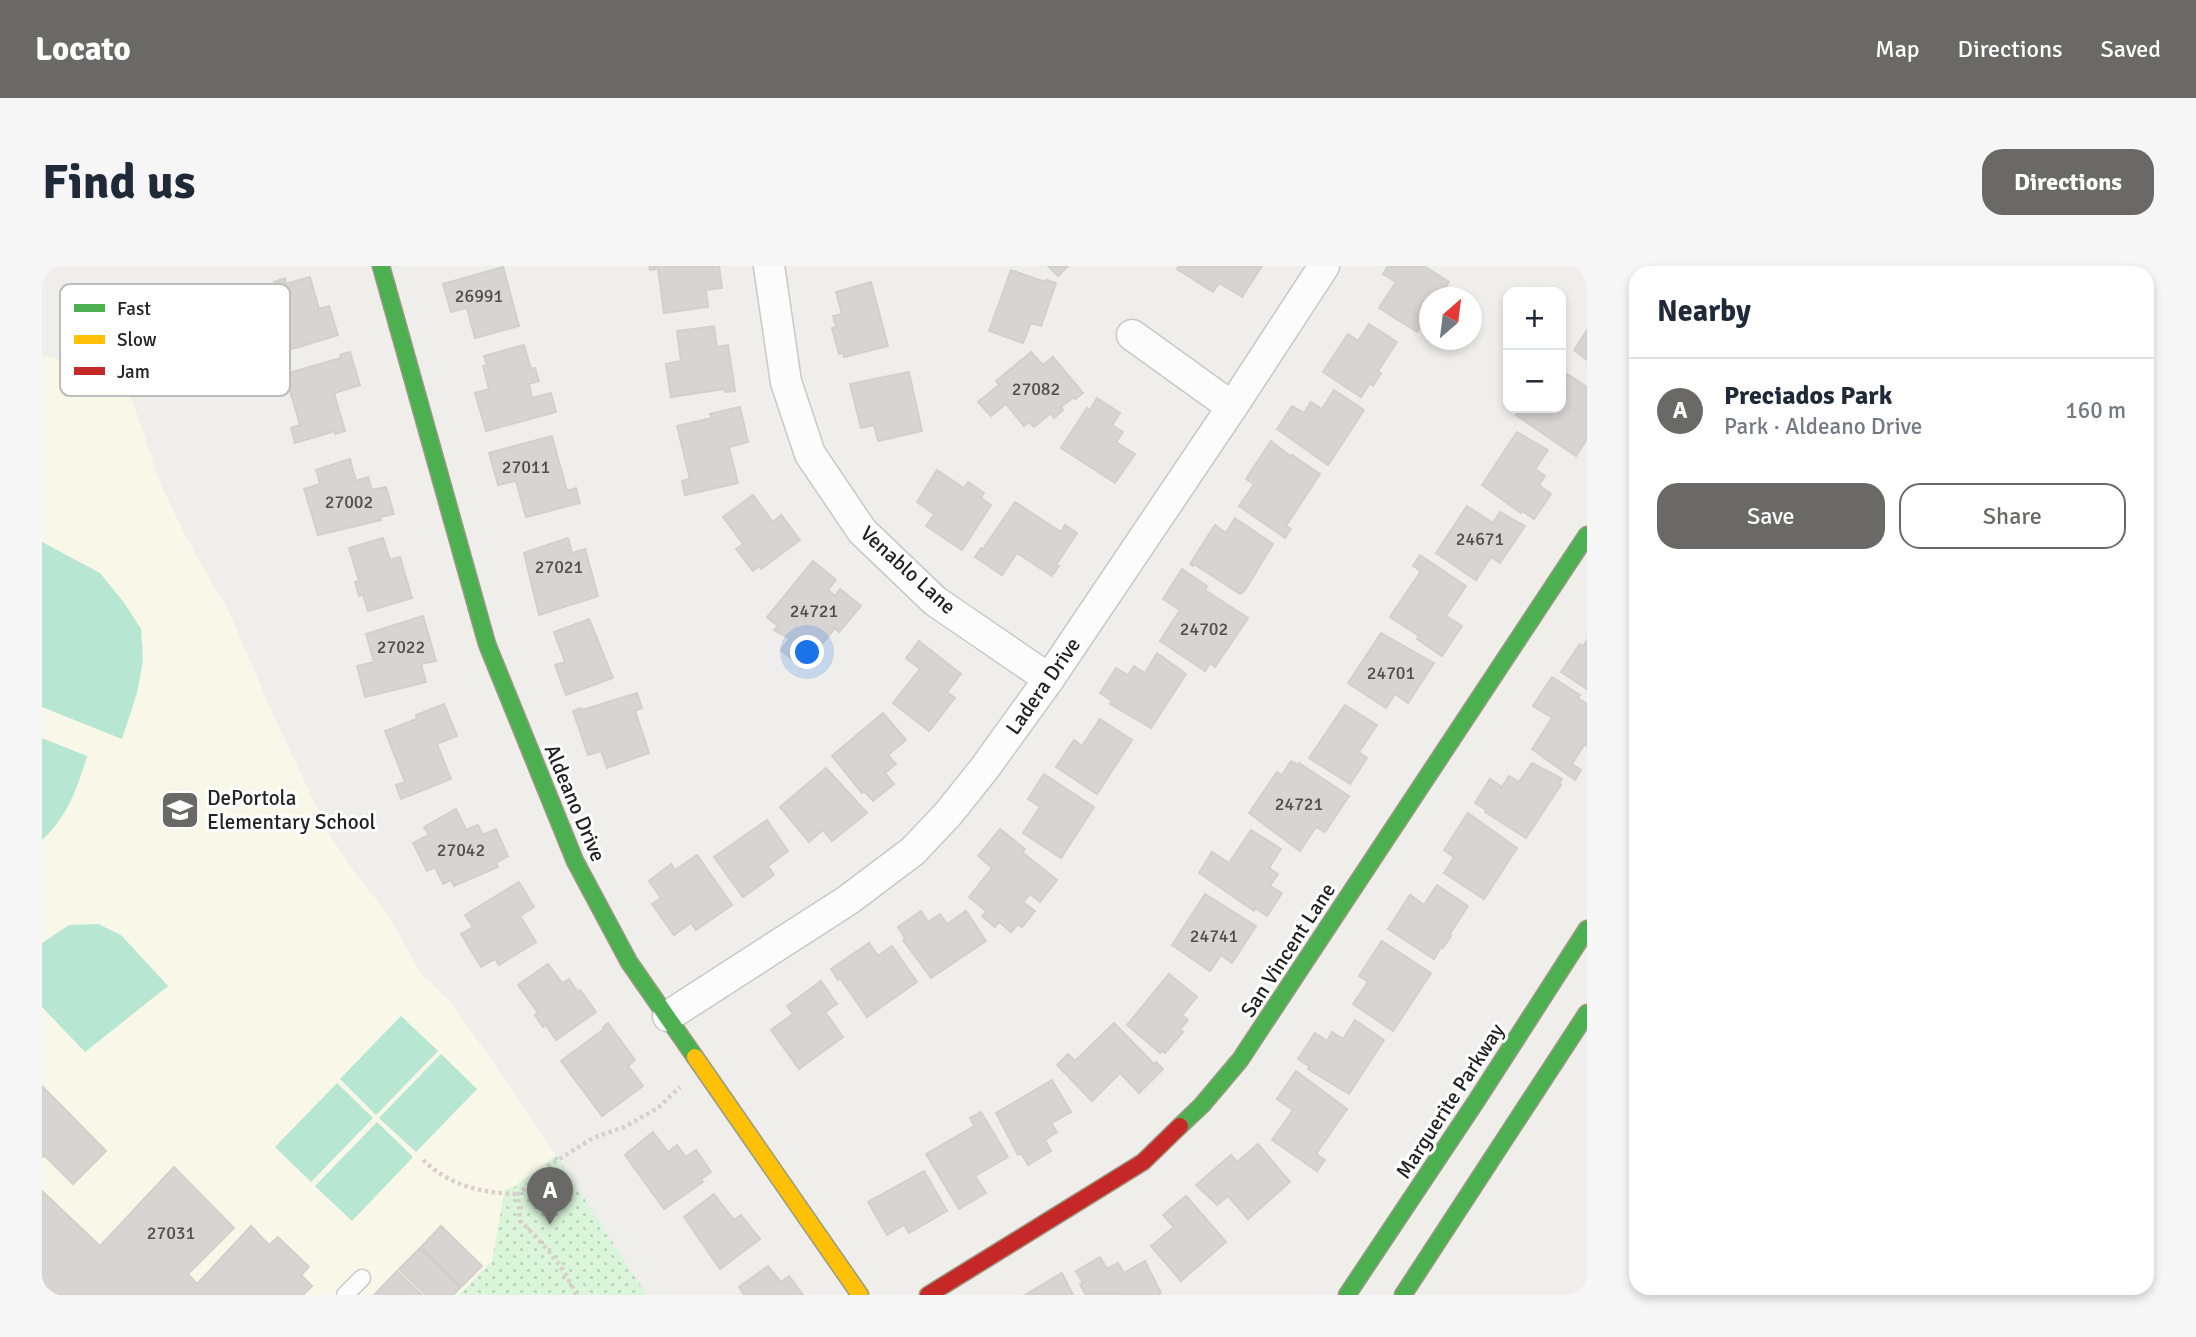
<!DOCTYPE html>
<html lang="en">
<head>
<meta charset="utf-8">
<style>
  body { margin:0; font-family:Signika,sans-serif; background:#f6f6f7; color:#1f2937 }
  .controls { position:absolute; right:21px; top:21px; display:grid; overflow:hidden; border-radius:14px; box-shadow:0 4px 10px #0003 }
  .controls button { width:63px; height:63px; display:grid; place-items:center; padding:0; border:0; border-bottom:2px solid #e0e1e3; background:#fff; color:#1f2937; font:35px sans-serif }
  .compass { position:absolute; left:1377px; top:21px; width:63px; height:63px; border-radius:50%; background:#fff; box-shadow:0 4px 10px #0003; rotate:28deg }
  .you { position:absolute; left:766px; top:387px; width:24px; height:24px; margin:-18px; border:5px solid #fff; border-radius:50%; background:#1a73e8; box-shadow:0 0 0 10px #1a73e833 }
  .badge { display:grid; place-items:center; width:46px; height:46px; border-radius:50%; background:#6a6968; color:#fff; font-size:23px; font-weight:700 }
  .pin { position:absolute; translate:-50% -58px; filter:drop-shadow(0 2px 4px #0008) }
  .pin::after { content:''; position:absolute; top:37px; width:24px; height:21px; background:inherit; clip-path:polygon(0 0,100% 0,50% 100%) }
  .list { margin:0; padding:0; list-style:none }
  h2 { display:flex; justify-content:space-between; align-items:center; height:91px; margin:0; padding:0 28px; font-size:30px }
  h2 small { font-size:23px; font-weight:400; color:#747a83 }
  .list li { display:grid; grid-template-columns:46px 1fr auto; gap:21px; align-items:center; box-sizing:border-box; height:105px; padding:0 28px; border-top:2px solid #e0e1e3 }
  .list b { display:block; font-size:26px; white-space:nowrap }
  .list p { margin:0; font-size:23px; white-space:nowrap; color:#747a83 }
  .list em { font-size:23px; font-style:normal; color:#747a83 }
  .actions { display:flex; gap:14px; padding:21px 28px }
  .actions a { flex:1; padding:16px 0; border:2px solid #6a6968; border-radius:21px; text-align:center; font-size:24px; color:#6a6968 }
  .actions .main { background:#6a6968; color:#fff }
  .map { position:relative; flex:none; width:1545px; height:1029px; overflow:hidden; border-radius:21px }
  header { display:flex; align-items:center; gap:42px; box-sizing:border-box; height:98px; padding:0 35px; background:#6a6968; color:#fff }
  header strong { font-size:33px }
  nav { display:flex; gap:38px; margin-inline-start:auto; font-size:24px }
  .intro { display:flex; align-items:center; justify-content:space-between; box-sizing:border-box; height:168px; padding:0 42px }
  h1 { margin:0; font-size:49px }
  .button { padding:18px 32px; border-radius:21px; background:#6a6968; color:#fff; font-size:24px; font-weight:700 }
  main { display:flex; gap:42px; padding:0 42px }
  aside { flex:1; background:#fff; border-radius:21px; box-shadow:0 4px 10px #0003 }
  .map>svg:first-child { display:block }
  .education { fill:#f8f7e8 }
  .park { fill:url(#park-dots) }
  .pitch { fill:#b7e6d2 }
  .building { fill:#d7d4d2; stroke:#d3d0cc; stroke-width:2 }
  .lines { fill:none; stroke-linecap:round; stroke-linejoin:round }
  .lane-casing { stroke:#c9c8c7; stroke-width:19 }
  .street-casing { stroke:#c9c8c7; stroke-width:33 }
  .fast-casing { stroke:#999a82; stroke-width:19 }
  .slow-casing { stroke:#999a82; stroke-width:19 }
  .jam-casing { stroke:#999a82; stroke-width:19 }
  .path { stroke:#dccecd; stroke-width:4.5; stroke-dasharray:3.5 3.5; stroke-linecap:butt }
  .lane { stroke:#fdfcfc; stroke-width:16 }
  .street { stroke:#fdfcfc; stroke-width:30 }
  .fast { stroke:#4caf50; stroke-width:16 }
  .slow { stroke:#ffc107; stroke-width:16 }
  .jam { stroke:#c62828; stroke-width:16 }
  .labels { text-anchor:middle; dominant-baseline:central; stroke-width:6; stroke-linejoin:round; paint-order:stroke }
  .number-label { font-size:18px; fill:#4f4e4e }
  .street-label { font-size:21px; fill:#222; stroke:#fff }
  .poi-label { font-size:21px; fill:#222; stroke:#fff; text-anchor:start }
  .key { fill:#fff; stroke:#bdbdbd; stroke-width:2 }
  .key-label { font-size:19px; fill:#222 }
</style>
</head>
<body>
<header>
<strong>Locato</strong>
<nav><a>Map</a><a>Directions</a><a>Saved</a></nav>
</header>
<div class="intro"><h1>Find us</h1><a class="button">Directions</a></div>
<main>
<div class="map">
<svg width="1545" height="1029" viewBox="0 0 1545 1029">
  <defs>
    <pattern id="park-dots" width="8" height="8" patternUnits="userSpaceOnUse" patternTransform="scale(1.75)"><rect width="8" height="8" fill="#daf5da"/><path d="M2 2h.1M6 6h.1" fill="none" stroke="#bbd2bb" stroke-width="1.8" stroke-linecap="round"/></pattern>
  </defs>
  <rect width="100%" height="100%" fill="#f0eeeb"/>
  <path class="education" d="M 0,90 L 77,104 L 97,153 L 118,217 L 145,273 L 188,348 L 233,453 L 289,571 L 316,611 L 345,647 L 380,709 L 407,734 L 468,820 L 514,889 L 472,921 L 463,923 L 450,995 L 417,1029 L 0,1029 Z"/>
  <path class="park" d="M 514,889 L 605,1029 L 417,1029 L 450,995 L 463,923 L 472,921 Z"/>
  <g class="pitch">
    <path d="M 0,276 L 58,307 L 83,338 L 99,363 L 101,394 L 95,427 L 80,473 L 0,441 Z"/>
    <path d="M 0,472 L 45,490 C 35,523 25,551 0,574 Z"/>
    <path d="M 56,658 L 79,669 L 126,720 L 43,786 L 0,741 L 0,677 L 27,659 Z"/>
    <path d="M 359,750 L 396,785 L 334,849 L 298,813 Z"/>
    <path d="M 399,788 L 435,823 L 374,886 L 337,852 Z"/>
    <path d="M 295,817 L 331,852 L 269,916 L 233,881 Z"/>
    <path d="M 335,856 L 371,891 L 310,955 L 273,920 Z"/>
  </g>
  <g class="building">
    <path d="M 607,0 L 677,0 L 680,22 L 664,24 L 666,41 L 622,47 L 616,3 L 608,4 Z"/>
    <path d="M 1006,0 L 1026,0 L 1016,10 Z"/>
    <path d="M 1137,0 L 1220,0 L 1200,31 L 1177,17 L 1171,26 L 1135,3 Z"/>
    <path d="M 1346,0 L 1382,0 L 1407,16 L 1397,32 L 1388,32 L 1388,47 L 1375,66 L 1337,42 L 1354,16 L 1341,8 Z"/>
    <path d="M 461,1 L 477,60 L 433,72 L 425,42 L 409,46 L 401,18 Z"/>
    <path d="M 969,4 L 1003,16 L 1004,14 L 1014,17 L 999,60 L 989,57 L 981,77 L 947,65 Z"/>
    <path d="M 268,11 L 277,43 L 287,40 L 296,69 L 250,83 L 232,16 L 243,12 L 244,18 Z"/>
    <path d="M 829,16 L 846,80 L 802,91 L 801,87 L 797,88 L 790,62 L 794,61 L 791,50 L 800,48 L 794,26 Z"/>
    <path d="M 1327,58 L 1355,76 L 1336,105 L 1339,107 L 1331,120 L 1328,117 L 1319,131 L 1281,106 L 1306,68 L 1316,75 Z"/>
    <path d="M 672,60 L 675,81 L 686,79 L 693,125 L 683,126 L 682,123 L 629,131 L 624,98 L 639,95 L 635,65 Z"/>
    <path d="M 1545,64 L 1545,94 L 1532,84 Z"/>
    <path d="M 482,79 L 489,103 L 493,102 L 497,115 L 487,118 L 490,132 L 509,127 L 514,146 L 444,165 L 433,127 L 447,123 L 441,100 L 445,99 L 442,90 Z"/>
    <path d="M 308,86 L 318,119 L 292,127 L 303,165 L 293,168 L 293,165 L 253,177 L 249,162 L 258,159 L 243,108 L 299,92 L 298,89 Z"/>
    <path d="M 989,86 L 1001,99 L 1011,91 L 1041,127 L 1033,133 L 1032,131 L 1019,141 L 1021,144 L 1012,152 L 1009,147 L 992,161 L 987,156 L 982,160 L 964,138 L 949,150 L 936,136 L 957,119 L 954,115 Z"/>
    <path d="M 867,106 L 880,165 L 836,175 L 832,159 L 819,162 L 808,118 Z"/>
    <path d="M 1519,106 L 1524,110 L 1525,108 L 1545,121 L 1545,173 L 1534,190 L 1474,149 L 1479,142 L 1519,142 Z"/>
    <path d="M 1292,124 L 1322,144 L 1286,199 L 1235,163 L 1250,140 L 1262,147 L 1269,136 L 1280,143 Z"/>
    <path d="M 1055,132 L 1078,147 L 1070,159 L 1081,166 L 1074,176 L 1093,188 L 1073,217 L 1019,182 L 1045,142 L 1048,144 Z"/>
    <path d="M 698,141 L 706,176 L 687,181 L 696,217 L 643,229 L 640,215 L 648,213 L 635,160 L 670,152 L 668,148 Z"/>
    <path d="M 1475,166 L 1506,184 L 1493,203 L 1503,210 L 1497,219 L 1509,228 L 1492,253 L 1480,245 L 1479,247 L 1440,219 Z"/>
    <path d="M 510,170 L 525,225 L 534,222 L 538,237 L 484,251 L 474,215 L 456,219 L 447,187 Z"/>
    <path d="M 1229,175 L 1248,190 L 1250,189 L 1278,208 L 1244,260 L 1249,263 L 1243,272 L 1197,240 L 1212,218 L 1204,213 Z"/>
    <path d="M 308,193 L 314,215 L 326,211 L 330,224 L 344,221 L 352,248 L 338,251 L 339,254 L 276,269 L 262,223 L 278,218 L 274,204 Z"/>
    <path d="M 895,204 L 922,222 L 926,216 L 942,227 L 939,232 L 949,239 L 920,284 L 884,260 L 892,248 L 875,236 Z"/>
    <path d="M 711,229 L 731,256 L 739,249 L 758,274 L 719,303 L 717,300 L 711,305 L 694,283 L 701,278 L 681,251 Z"/>
    <path d="M 973,236 L 1019,266 L 1023,259 L 1035,267 L 1014,299 L 1017,300 L 1010,310 L 975,287 L 960,309 L 933,291 L 939,282 L 941,283 Z"/>
    <path d="M 1425,240 L 1451,257 L 1458,246 L 1483,260 L 1458,297 L 1449,291 L 1434,314 L 1394,287 Z"/>
    <path d="M 1193,252 L 1231,278 L 1203,324 L 1198,328 L 1152,298 L 1151,300 L 1148,298 L 1173,259 L 1184,267 Z"/>
    <path d="M 341,272 L 348,294 L 358,291 L 370,332 L 326,345 L 321,329 L 317,330 L 313,316 L 317,315 L 307,282 Z"/>
    <path d="M 526,272 L 530,287 L 543,283 L 556,330 L 497,349 L 482,287 Z"/>
    <path d="M 1378,289 L 1424,320 L 1404,350 L 1420,360 L 1400,390 L 1375,373 L 1377,370 L 1348,351 L 1379,305 L 1371,300 Z"/>
    <path d="M 771,295 L 794,314 L 786,324 L 793,330 L 798,323 L 819,340 L 797,366 L 793,362 L 760,402 L 739,384 L 748,373 L 732,364 L 736,360 L 725,351 Z"/>
    <path d="M 1140,303 L 1165,320 L 1163,324 L 1206,352 L 1173,401 L 1168,397 L 1163,405 L 1118,375 L 1138,344 L 1121,333 Z"/>
    <path d="M 381,350 L 394,395 L 379,398 L 384,416 L 323,431 L 315,400 L 332,396 L 324,368 Z"/>
    <path d="M 547,353 L 571,412 L 524,429 L 513,399 L 523,396 L 512,366 Z"/>
    <path d="M 1339,367 L 1392,397 L 1366,437 L 1353,428 L 1344,442 L 1306,417 Z"/>
    <path d="M 1545,374 L 1545,423 L 1519,406 L 1538,378 L 1541,380 Z"/>
    <path d="M 877,375 L 919,408 L 905,426 L 913,432 L 887,465 L 851,437 L 878,403 L 864,392 Z"/>
    <path d="M 1115,387 L 1144,408 L 1109,462 L 1068,438 L 1070,435 L 1058,427 L 1074,402 L 1086,409 L 1092,400 L 1103,407 Z"/>
    <path d="M 1510,411 L 1538,429 L 1536,432 L 1545,438 L 1545,480 L 1542,479 L 1530,498 L 1539,504 L 1533,514 L 1490,483 L 1510,452 L 1491,440 Z"/>
    <path d="M 595,427 L 600,442 L 593,445 L 607,487 L 565,502 L 559,485 L 546,489 L 531,445 L 539,442 L 540,444 Z"/>
    <path d="M 402,438 L 415,470 L 395,478 L 409,513 L 359,533 L 354,519 L 363,516 L 343,465 L 375,453 L 374,449 Z"/>
    <path d="M 1303,439 L 1335,459 L 1317,486 L 1325,492 L 1308,518 L 1267,492 Z"/>
    <path d="M 841,447 L 864,474 L 846,489 L 854,498 L 843,507 L 852,518 L 831,535 L 822,525 L 820,527 L 790,490 Z"/>
    <path d="M 1058,453 L 1090,474 L 1055,528 L 1014,501 L 1032,474 L 1040,480 Z"/>
    <path d="M 1249,495 L 1256,499 L 1257,497 L 1307,530 L 1283,566 L 1274,561 L 1258,585 L 1207,547 L 1235,506 L 1240,509 Z"/>
    <path d="M 1490,497 L 1520,513 L 1517,518 L 1519,519 L 1484,572 L 1443,546 L 1444,544 L 1433,537 L 1448,513 L 1460,521 L 1467,510 L 1477,516 Z"/>
    <path d="M 784,502 L 825,547 L 790,575 L 781,564 L 767,576 L 738,541 Z"/>
    <path d="M 1002,508 L 1052,541 L 1019,592 L 981,567 L 998,541 L 986,533 Z"/>
    <path d="M 414,543 L 424,564 L 436,559 L 441,569 L 454,563 L 466,590 L 454,597 L 456,601 L 412,620 L 409,614 L 401,618 L 393,601 L 385,605 L 371,577 L 387,569 L 382,561 Z"/>
    <path d="M 1426,547 L 1475,582 L 1442,633 L 1402,607 L 1412,591 L 1402,584 Z"/>
    <path d="M 725,554 L 746,585 L 726,600 L 732,609 L 701,631 L 672,591 Z"/>
    <path d="M 958,563 L 983,583 L 980,586 L 1015,614 L 998,636 L 988,628 L 981,636 L 993,645 L 980,661 L 976,658 L 969,666 L 957,656 L 953,661 L 940,650 L 944,645 L 927,631 L 950,602 L 936,590 Z"/>
    <path d="M 1209,564 L 1239,583 L 1227,602 L 1236,608 L 1228,620 L 1240,627 L 1225,650 L 1213,642 L 1212,645 L 1157,607 L 1170,586 L 1187,597 Z"/>
    <path d="M 655,589 L 690,639 L 654,664 L 649,657 L 632,669 L 610,638 L 619,632 L 607,615 L 629,598 L 633,604 Z"/>
    <path d="M 477,616 L 492,641 L 478,650 L 494,676 L 457,699 L 453,693 L 439,701 L 419,668 L 431,661 L 423,649 Z"/>
    <path d="M 1395,619 L 1426,640 L 1407,669 L 1409,670 L 1401,682 L 1399,681 L 1392,693 L 1346,663 L 1368,629 L 1382,639 Z"/>
    <path d="M 1163,628 L 1214,660 L 1190,697 L 1179,689 L 1168,705 L 1130,679 Z"/>
    <path d="M 879,645 L 886,656 L 898,648 L 905,658 L 924,645 L 944,675 L 889,712 L 861,674 L 863,672 L 856,661 Z"/>
    <path d="M 1340,675 L 1389,707 L 1351,765 L 1311,738 L 1326,716 L 1317,710 Z"/>
    <path d="M 827,677 L 836,690 L 850,680 L 875,716 L 825,751 L 798,712 L 796,714 L 789,703 Z"/>
    <path d="M 506,698 L 520,717 L 527,713 L 536,726 L 538,724 L 554,746 L 514,774 L 504,759 L 501,761 L 493,749 L 496,747 L 476,719 Z"/>
    <path d="M 1127,708 L 1155,731 L 1140,749 L 1146,754 L 1138,763 L 1141,766 L 1123,787 L 1120,785 L 1118,787 L 1085,759 Z"/>
    <path d="M 779,715 L 795,738 L 783,746 L 801,771 L 757,803 L 729,764 L 751,748 L 745,740 Z"/>
    <path d="M 1313,754 L 1342,774 L 1307,828 L 1266,803 L 1268,801 L 1256,793 L 1273,767 L 1285,775 L 1290,766 L 1301,773 Z"/>
    <path d="M 566,757 L 593,794 L 586,800 L 601,820 L 560,850 L 519,795 L 562,763 L 561,761 Z"/>
    <path d="M 1072,757 L 1112,798 L 1114,796 L 1121,803 L 1097,827 L 1078,807 L 1050,835 L 1015,799 L 1026,788 L 1033,795 Z"/>
    <path d="M 1254,805 L 1305,843 L 1274,888 L 1283,894 L 1275,905 L 1230,874 L 1251,844 L 1235,833 Z"/>
    <path d="M 1010,814 L 1029,846 L 1009,857 L 1015,866 L 1003,874 L 1009,885 L 986,899 L 979,887 L 976,889 L 954,847 Z"/>
    <path d="M 0,820 L 64,885 L 31,918 L 2,889 L 0,891 Z"/>
    <path d="M 939,846 L 966,891 L 933,910 L 944,927 L 917,943 L 884,888 L 932,860 L 928,852 Z"/>
    <path d="M 611,866 L 626,886 L 635,879 L 644,891 L 654,884 L 669,906 L 659,913 L 661,916 L 622,943 L 583,889 Z"/>
    <path d="M 1216,878 L 1248,916 L 1206,953 L 1186,930 L 1175,939 L 1154,919 L 1189,889 L 1195,896 Z"/>
    <path d="M 132,901 L 192,962 L 146,1008 L 155,1018 L 209,960 L 227,979 L 236,971 L 265,999 L 267,1001 L 259,1009 L 270,1020 L 261,1029 L 0,1029 L 0,925 L 58,980 Z"/>
    <path d="M 882,905 L 905,945 L 867,967 L 862,959 L 845,969 L 826,936 Z"/>
    <path d="M 672,928 L 692,954 L 699,949 L 718,973 L 678,1003 L 642,951 Z"/>
    <path d="M 1144,930 L 1184,976 L 1139,1015 L 1109,980 L 1132,961 L 1121,949 Z"/>
    <path d="M 399,960 L 440,1000 L 419,1021 L 379,981 Z"/>
    <path d="M 378,982 L 418,1022 L 411,1029 L 384,1029 L 357,1003 Z"/>
    <path d="M 1058,991 L 1065,1003 L 1076,997 L 1082,1007 L 1103,995 L 1119,1027 L 1116,1029 L 1043,1028 L 1038,1018 L 1041,1017 L 1034,1005 Z"/>
    <path d="M 726,1000 L 739,1016 L 747,1010 L 761,1029 L 702,1029 L 697,1021 Z"/>
    <path d="M 355,1005 L 380,1029 L 332,1029 Z"/>
    <path d="M 1020,1007 L 1031,1029 L 983,1029 Z"/>
  </g>
  <g class="lines">
    <g class="lane-casing">
      <path id="lane" d="M 303,1029 L 320,1012"/>
    </g>
    <g class="street-casing">
      <g id="street">
        <path d="M 727,0 L 744,116 L 768,188 L 820,265 L 893,335 L 1007,413"/>
        <path d="M 1090,69 L 1190,141"/>
        <path d="M 626,750 L 806,634 L 871,585 L 906,548 L 942,503 L 1007,413 L 1190,141 L 1282,0"/>
      </g>
    </g>
    <g class="fast-casing">
      <g id="fast">
        <path d="M 339,0 L 445,378 L 533,595 L 587,696 L 653,791"/>
        <path d="M 1138,860 L 1160,839 L 1198,794 L 1545,269"/>
        <path d="M 1305,1029 L 1435,834 L 1545,663"/>
        <path d="M 1361,1029 L 1545,747"/>
      </g>
    </g>
    <g class="slow-casing">
      <path id="slow" d="M 653,791 L 818,1029"/>
    </g>
    <g class="jam-casing">
      <path id="jam" d="M 886,1029 L 1101,896 L 1138,860"/>
    </g>
    <g class="path">
      <path d="M 381,894 C 408,920 440,927 476,928"/>
      <path d="M 534,1029 C 522,1000 501,977 478,955 L 476,928 L 506,900 L 551,872 L 582,861 L 616,842 L 638,821"/>
    </g>
    <use href="#lane" class="lane"/>
    <use href="#street" class="street"/>
    <use href="#fast" class="fast"/>
    <use href="#slow" class="slow"/>
    <use href="#jam" class="jam"/>
  </g>
  <defs>
    <g id="school-square" transform="scale(2.0125)"><rect x="-9" y="-9" width="18" height="18" rx="4" fill="#6a6968" stroke="#fff"/><path d="M0-5L7-2L0 1L-7-2ZM-4 1L0 2.5L4 1V4Q0 6-4 4Z" fill="#fff"/></g>
  </defs>
  <g fill-rule="evenodd">
    <use href="#school-square" x="138" y="544"/>
  </g>
  <g class="labels">
    <g class="number-label">
      <text x="437" y="30">26991</text>
      <text x="994" y="123">27082</text>
      <text x="484" y="201">27011</text>
      <text x="307" y="236">27002</text>
      <text x="1438" y="273">24671</text>
      <text x="517" y="301">27021</text>
      <text x="772" y="345">24721</text>
      <text x="1162" y="363">24702</text>
      <text x="359" y="381">27022</text>
      <text x="1349" y="407">24701</text>
      <text x="1257" y="538">24721</text>
      <text x="419" y="584">27042</text>
      <text x="1172" y="670">24741</text>
      <text x="129" y="967">27031</text>
    </g>
    <g class="street-label">
      <text transform="translate(866 304) rotate(42)">Venablo Lane</text>
      <text transform="translate(1001 420) rotate(-55)">Ladera Drive</text>
      <text transform="translate(533 537) rotate(67)">Aldeano Drive</text>
      <text transform="translate(1246 684) rotate(-57)">San Vincent Lane</text>
      <text transform="translate(1408 835) rotate(-57)">Marguerite Parkway</text>
    </g>
    <g class="poi-label">
      <text x="165" y="532">DePortola<tspan x="165" dy="24">Elementary School</tspan></text>
    </g>
  </g>
  <rect x="18" y="18" width="230" height="112" rx="10" class="key"/>
  <rect x="32" y="38" width="31" height="8" fill="#4caf50"/>
  <rect x="32" y="69" width="31" height="9" fill="#ffc107"/>
  <rect x="32" y="101" width="31" height="8" fill="#c62828"/>
  <g class="key-label">
    <text x="75" y="49">Fast</text>
    <text x="75" y="80">Slow</text>
    <text x="75" y="112">Jam</text>
  </g>
</svg>
<div class="controls">
<button>+</button>
<button>−</button>
</div>
<svg class="compass" viewBox="-18 -18 36 36"><path d="M0-13l5 13h-10z" fill="#e53935"/><path d="M0 13l5-13h-10z" fill="#747a83"/></svg>
<div class="you"></div>
<div class="pin badge" style="left:508px;top:959px">A</div>
</div>
<aside>
<h2>Nearby<small></small></h2>
<ul class="list">
<li><span class="badge">A</span><div><b>Preciados Park</b><p>Park · Aldeano Drive</p></div><em>160 m</em></li>
</ul>
<div class="actions"><a class="main">Save</a><a>Share</a></div>
</aside>
</main>
</body>
</html>
